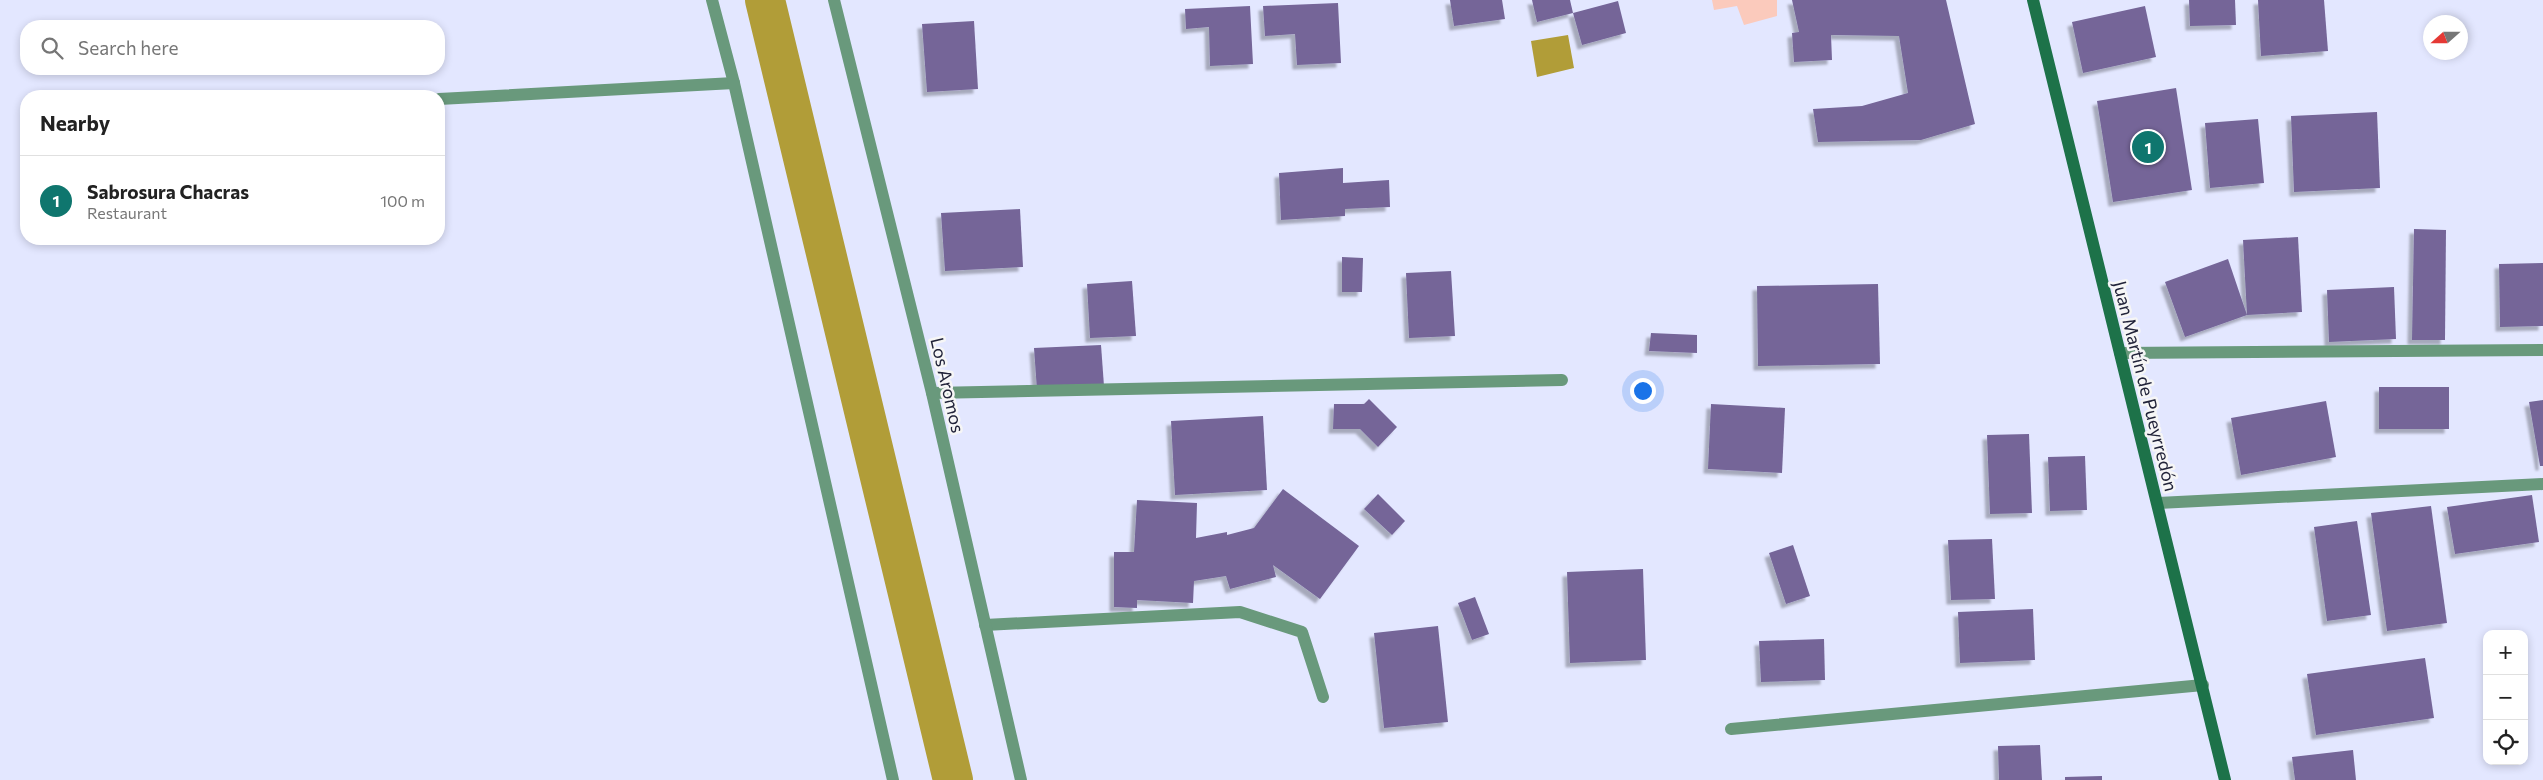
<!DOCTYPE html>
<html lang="en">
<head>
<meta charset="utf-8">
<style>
  body { margin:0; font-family:Commissioner,sans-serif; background:#f2f2f2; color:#222 }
  .controls { position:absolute; right:15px; bottom:15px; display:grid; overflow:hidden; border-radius:10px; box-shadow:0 2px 8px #0003 }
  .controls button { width:45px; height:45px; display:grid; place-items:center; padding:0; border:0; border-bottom:1px solid #e0e0e0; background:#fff; color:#222; font:25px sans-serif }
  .compass { position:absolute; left:2423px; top:15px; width:45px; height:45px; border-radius:50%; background:#fff; box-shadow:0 2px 8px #0003; rotate:249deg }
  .you { position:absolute; left:1642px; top:390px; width:18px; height:18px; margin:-12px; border:4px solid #fff; border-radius:50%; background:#1a73e8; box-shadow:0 0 0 8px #1a73e833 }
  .badge { display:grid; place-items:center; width:32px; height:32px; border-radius:50%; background:#0f766e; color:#fff; font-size:16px; font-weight:700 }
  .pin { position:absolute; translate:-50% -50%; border:2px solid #fff; box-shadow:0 1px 5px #0006 }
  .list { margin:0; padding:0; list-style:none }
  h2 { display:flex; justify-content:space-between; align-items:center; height:65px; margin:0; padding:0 20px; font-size:21px }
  h2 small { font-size:16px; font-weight:400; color:#767676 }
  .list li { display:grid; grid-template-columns:32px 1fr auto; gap:15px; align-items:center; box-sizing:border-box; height:90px; padding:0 20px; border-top:1px solid #e0e0e0 }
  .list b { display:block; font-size:19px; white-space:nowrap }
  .list p { margin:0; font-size:16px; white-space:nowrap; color:#767676 }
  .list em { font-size:16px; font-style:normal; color:#767676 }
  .icon { flex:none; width:28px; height:28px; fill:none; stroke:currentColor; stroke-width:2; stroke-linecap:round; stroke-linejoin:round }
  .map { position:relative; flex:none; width:2543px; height:780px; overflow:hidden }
  .search { position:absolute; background:#fff; box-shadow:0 2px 8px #0003; left:20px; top:20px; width:425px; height:55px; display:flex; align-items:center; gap:12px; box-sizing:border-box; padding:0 18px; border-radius:20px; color:#767676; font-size:19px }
  .panel { position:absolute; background:#fff; box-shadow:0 2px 8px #0003; left:20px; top:90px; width:425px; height:155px; border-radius:20px }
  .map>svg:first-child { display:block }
  .green { fill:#fbcabc }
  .water { fill:#b19d38 }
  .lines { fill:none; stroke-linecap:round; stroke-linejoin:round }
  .canal { stroke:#b19d38; stroke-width:40 }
  .building { fill:#746598; filter:url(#shadow) }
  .lane { stroke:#69997c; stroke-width:12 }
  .street { stroke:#69997c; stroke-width:12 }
  .secondary { stroke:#1d7249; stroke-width:12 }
  .labels { text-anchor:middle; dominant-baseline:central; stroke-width:5; stroke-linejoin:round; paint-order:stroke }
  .street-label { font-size:18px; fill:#212339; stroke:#f6f6f6 }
</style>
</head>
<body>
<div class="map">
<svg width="2543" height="780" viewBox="0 0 2543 780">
  <defs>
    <filter id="shadow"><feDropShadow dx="-4.5" dy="4.5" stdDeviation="1" flood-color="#0004"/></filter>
  </defs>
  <rect width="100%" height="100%" fill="#e3e7ff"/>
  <path class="green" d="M 1712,0 L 1777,0 L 1777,16 L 1744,25 L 1737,6 L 1714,10 Z"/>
  <path class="water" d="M 1568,35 L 1574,68 L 1537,77 L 1531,41 Z"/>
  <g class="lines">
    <path class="canal" d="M 765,0 L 953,780"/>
  </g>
  <g class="building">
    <path d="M 1450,0 L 1502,0 L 1505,19 L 1454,26 Z"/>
    <path d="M 1532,0 L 1570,0 L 1573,13 L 1537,22 Z"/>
    <path d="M 1792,0 L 1946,0 L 1975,124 L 1921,140 L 1818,142 L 1813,109 L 1862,106 L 1908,93 L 1899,36 L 1831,35 L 1832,60 L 1794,62 L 1792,33 L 1799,32 Z"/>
    <path d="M 2189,0 L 2235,0 L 2236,25 L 2190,26 Z"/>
    <path d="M 2258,0 L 2324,0 L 2328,51 L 2261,56 Z"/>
    <path d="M 1618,1 L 1626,33 L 1582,45 L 1573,13 Z"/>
    <path d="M 1338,3 L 1341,63 L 1297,65 L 1295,34 L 1265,36 L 1263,6 Z"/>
    <path d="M 1250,6 L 1253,64 L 1210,66 L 1209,27 L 1186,29 L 1185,9 Z"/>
    <path d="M 2145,6 L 2156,57 L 2083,73 L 2072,22 Z"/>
    <path d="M 974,21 L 978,89 L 927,92 L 922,24 Z"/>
    <path d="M 2176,88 L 2192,190 L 2113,202 L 2097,101 Z"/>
    <path d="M 2377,112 L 2380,188 L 2294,192 L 2291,116 Z"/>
    <path d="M 2258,119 L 2264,183 L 2210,188 L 2205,123 Z"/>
    <path d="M 1343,168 L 1343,183 L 1389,180 L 1390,207 L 1345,209 L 1345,216 L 1281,220 L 1279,173 Z"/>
    <path d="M 1020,209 L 1023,267 L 945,271 L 941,213 Z"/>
    <path d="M 2414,229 L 2446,230 L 2445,340 L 2412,340 Z"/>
    <path d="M 2298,237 L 2302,312 L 2247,315 L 2243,240 Z"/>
    <path d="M 1342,257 L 1363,258 L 1362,292 L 1342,292 Z"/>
    <path d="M 2228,259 L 2247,315 L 2185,337 L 2165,282 Z"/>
    <path d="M 2543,263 L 2543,326 L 2500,327 L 2499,264 Z"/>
    <path d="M 1451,271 L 1455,336 L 1409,338 L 1406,273 Z"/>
    <path d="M 1132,281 L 1136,336 L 1090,338 L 1087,284 Z"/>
    <path d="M 1878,284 L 1880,364 L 1758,366 L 1757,286 Z"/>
    <path d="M 2394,287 L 2396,339 L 2329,342 L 2327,290 Z"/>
    <path d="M 1651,333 L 1697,335 L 1697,353 L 1649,351 Z"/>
    <path d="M 1101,345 L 1104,386 L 1037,390 L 1034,348 Z"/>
    <rect x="2379" y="387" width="70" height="42"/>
    <path d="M 1369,399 L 1397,427 L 1378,447 L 1360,429 L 1333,429 L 1334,404 L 1364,404 Z"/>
    <path d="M 2543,400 L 2543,466 L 2540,466 L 2529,402 Z"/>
    <path d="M 2326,401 L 2336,457 L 2241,475 L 2231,418 Z"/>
    <path d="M 1711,404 L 1785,408 L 1782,473 L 1708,469 Z"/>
    <path d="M 1263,416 L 1267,490 L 1175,495 L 1171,421 Z"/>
    <path d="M 2029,434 L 2032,513 L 1990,514 L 1987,435 Z"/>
    <path d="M 2085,456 L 2087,510 L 2050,511 L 2048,457 Z"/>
    <path d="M 1283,489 L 1359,546 L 1320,599 L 1273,565 L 1276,577 L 1230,589 L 1226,576 L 1194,581 L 1193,603 L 1137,600 L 1137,608 L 1114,607 L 1114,552 L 1134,552 L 1137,500 L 1197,503 L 1196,538 L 1227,532 L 1227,535 L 1254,528 Z"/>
    <path d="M 1378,494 L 1405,521 L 1392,535 L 1364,509 Z"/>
    <path d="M 2532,495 L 2539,542 L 2455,554 L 2447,507 Z"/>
    <path d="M 2431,506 L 2447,623 L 2387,631 L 2371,513 Z"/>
    <path d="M 2357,521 L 2371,615 L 2327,621 L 2314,527 Z"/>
    <path d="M 1992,539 L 1995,599 L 1951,600 L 1948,540 Z"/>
    <path d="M 1793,545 L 1810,596 L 1786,604 L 1769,553 Z"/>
    <path d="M 1643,569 L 1646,660 L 1570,663 L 1567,572 Z"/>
    <path d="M 1475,597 L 1489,634 L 1472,640 L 1458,603 Z"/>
    <path d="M 2033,609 L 2035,660 L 1960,663 L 1958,612 Z"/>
    <path d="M 1438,626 L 1448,722 L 1384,728 L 1374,633 Z"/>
    <path d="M 1824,639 L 1825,680 L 1761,682 L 1759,641 Z"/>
    <path d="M 2425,658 L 2434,718 L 2316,735 L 2307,674 Z"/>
    <path d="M 2040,745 L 2042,780 L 1999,780 L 1998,746 Z"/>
    <path d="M 2353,750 L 2356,780 L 2295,780 L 2292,757 Z"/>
    <path d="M 2102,776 L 2102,780 L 2065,780 L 2065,777 Z"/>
  </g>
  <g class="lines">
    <g class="lane">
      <path d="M 439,99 L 734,83"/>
      <path d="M 2120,353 L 2543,350"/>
      <path d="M 932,393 L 1562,380"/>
      <path d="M 985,625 L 1240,612 L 1302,632 L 1323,697"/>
      <path d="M 1731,729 L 2203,685"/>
    </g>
    <g class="street">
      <path d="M 712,0 L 734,83 L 893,780"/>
      <path d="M 834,0 L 932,393 L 1021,780"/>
      <path d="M 2158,503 L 2543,484"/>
    </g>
    <path class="secondary" d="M 2033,0 L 2225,780"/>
  </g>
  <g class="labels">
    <g class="street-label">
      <text transform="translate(948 385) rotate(77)">Los Aromos</text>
      <text transform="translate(2146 386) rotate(76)">Juan Martín de Pueyrredón</text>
    </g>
  </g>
</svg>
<div class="controls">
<button>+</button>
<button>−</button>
<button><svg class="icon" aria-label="locate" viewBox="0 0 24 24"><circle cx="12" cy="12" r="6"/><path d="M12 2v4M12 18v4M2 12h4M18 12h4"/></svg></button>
</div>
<svg class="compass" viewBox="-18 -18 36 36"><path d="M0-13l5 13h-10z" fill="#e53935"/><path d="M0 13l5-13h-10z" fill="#767676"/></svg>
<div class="you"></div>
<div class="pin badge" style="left:2148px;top:147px">1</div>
<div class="search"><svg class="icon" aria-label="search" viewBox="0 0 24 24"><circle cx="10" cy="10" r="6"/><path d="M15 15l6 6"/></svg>Search here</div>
<section class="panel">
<h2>Nearby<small></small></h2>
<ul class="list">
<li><span class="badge">1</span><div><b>Sabrosura Chacras</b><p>Restaurant</p></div><em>100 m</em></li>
</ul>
</section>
</div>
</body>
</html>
